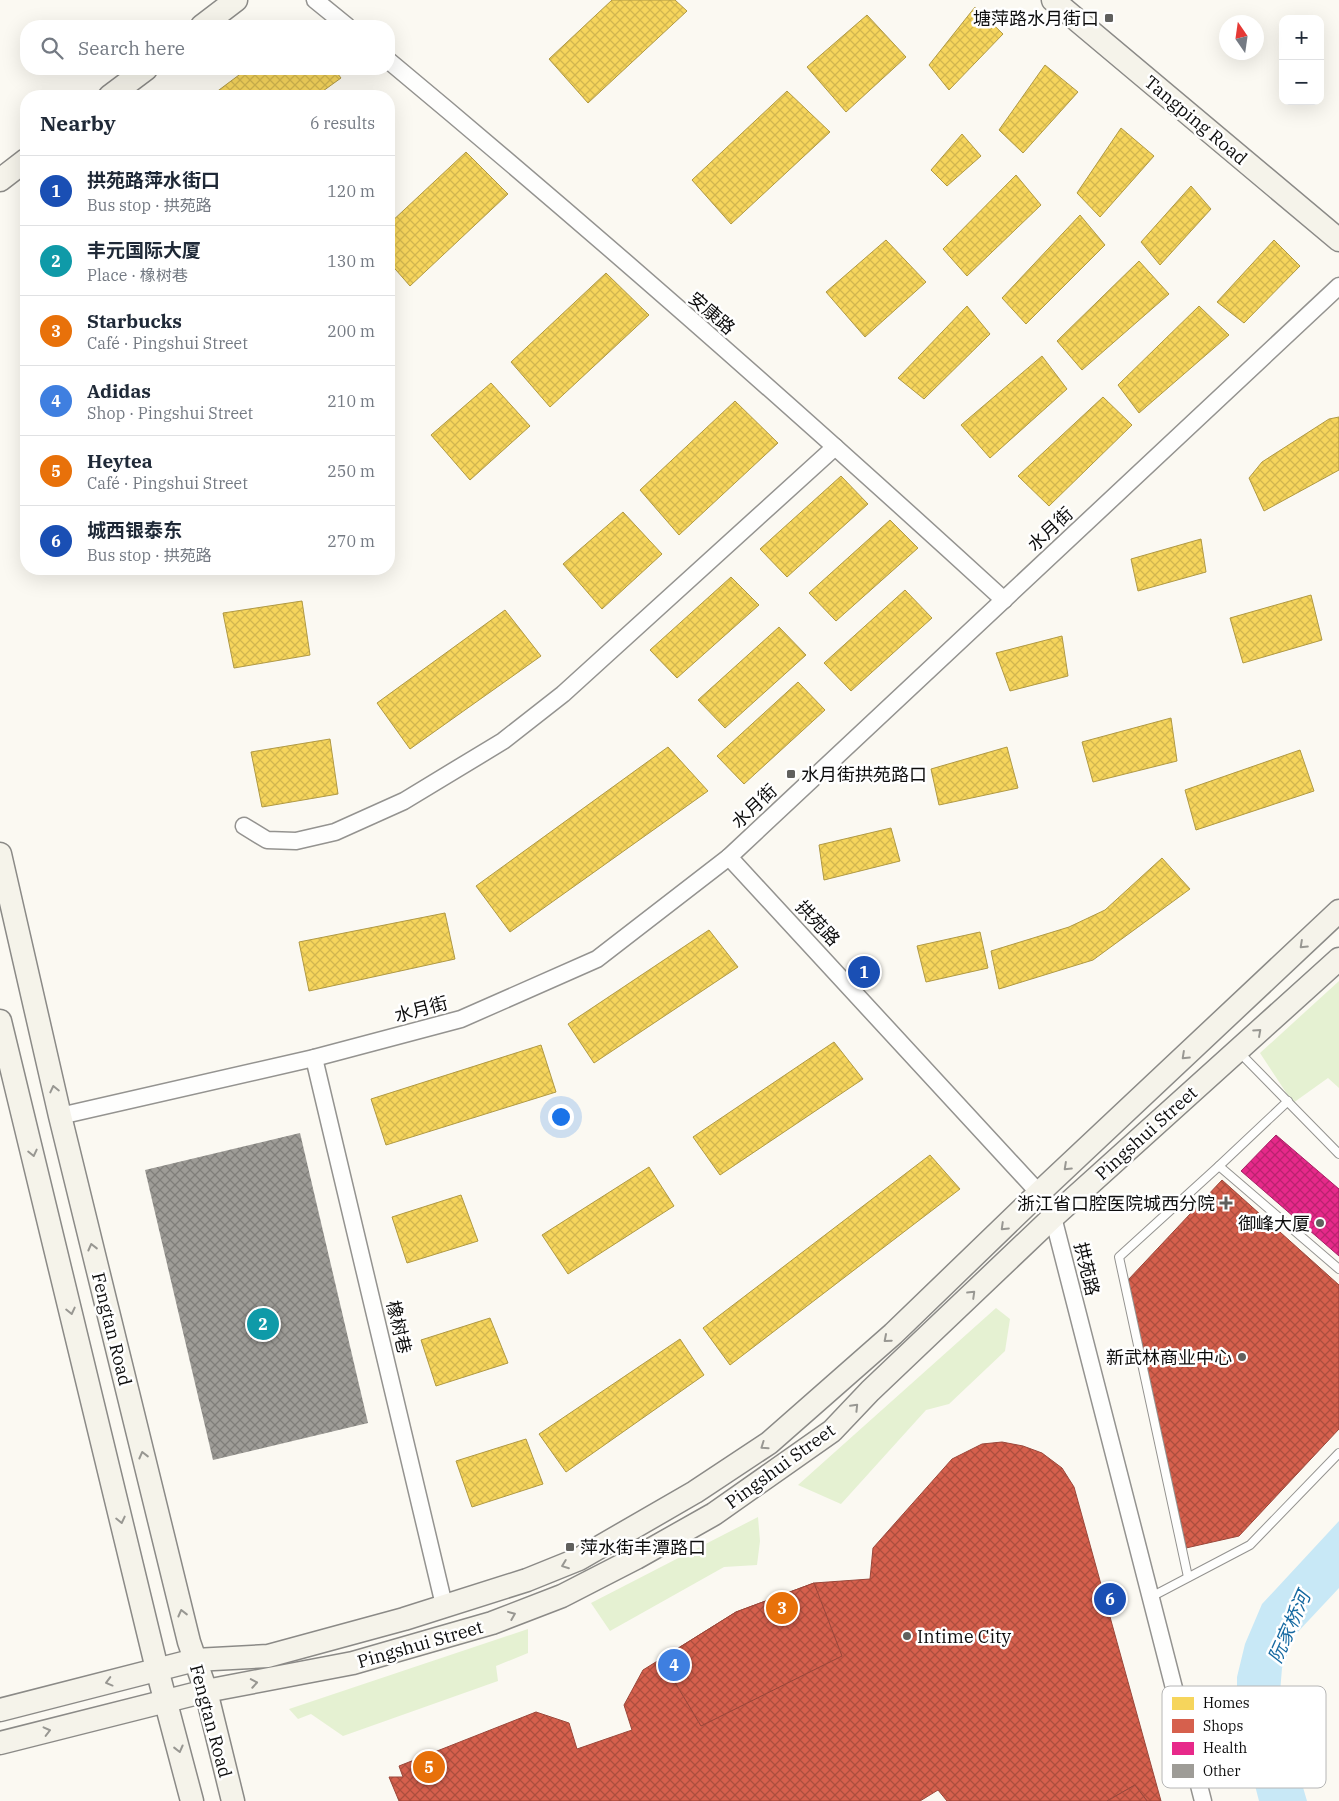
<!DOCTYPE html>
<html lang="en">
<head>
<meta charset="utf-8">
<style>
  body { margin:0; font-family:"IBM Plex Serif","Noto Sans SC",serif; background:#f2f2f3; color:#1f2937 }
  .controls { position:absolute; right:15px; top:15px; display:grid; overflow:hidden; border-radius:10px; box-shadow:0 5px 20px #0002 }
  .controls button { width:45px; height:45px; display:grid; place-items:center; padding:0; border:0; border-bottom:1px solid #e0e1e3; background:#fff; color:#1f2937; font:25px sans-serif }
  .compass { position:absolute; left:1219px; top:15px; width:45px; height:45px; border-radius:50%; background:#fff; box-shadow:0 5px 20px #0002; rotate:347deg }
  .you { position:absolute; left:560px; top:1116px; width:18px; height:18px; margin:-12px; border:4px solid #fff; border-radius:50%; background:#1a73e8; box-shadow:0 0 0 8px #1a73e833 }
  .badge { display:grid; place-items:center; width:32px; height:32px; border-radius:50%; background:#60605d; color:#fff; font-size:16px; font-weight:700 }
  .pin { position:absolute; translate:-50% -50%; border:2px solid #fff; box-shadow:0 1px 5px #0006 }
  .list { margin:0; padding:0; list-style:none }
  h2 { display:flex; justify-content:space-between; align-items:center; height:65px; margin:0; padding:0 20px; font-size:21px }
  h2 small { font-size:16px; font-weight:400; color:#747a83 }
  .list li { display:grid; grid-template-columns:32px 1fr auto; gap:15px; align-items:center; box-sizing:border-box; height:70px; padding:0 20px; border-top:1px solid #e0e1e3 }
  .list b { display:block; font-size:19px; white-space:nowrap }
  .list p { margin:0; font-size:16px; white-space:nowrap; color:#747a83 }
  .list em { font-size:16px; font-style:normal; color:#747a83 }
  .icon { flex:none; width:28px; height:28px; fill:none; stroke:currentColor; stroke-width:2; stroke-linecap:round; stroke-linejoin:round }
  .map { position:relative; flex:none; width:1339px; height:1801px; overflow:hidden }
  .search { position:absolute; background:#fff; box-shadow:0 5px 20px #0002; left:20px; top:20px; width:375px; height:55px; display:flex; align-items:center; gap:12px; box-sizing:border-box; padding:0 18px; border-radius:20px; color:#747a83; font-size:19px }
  .panel { position:absolute; background:#fff; box-shadow:0 5px 20px #0002; left:20px; top:90px; width:375px; height:485px; border-radius:20px }
  .map>svg:first-child { display:block }
  .grass { fill:#e5f1d2 }
  .water { fill:#c8e8f6 }
  .homes { fill:url(#homes-cross-hatch); stroke:#b09944 }
  .shops { fill:url(#shops-cross-hatch); stroke:#9a473a }
  .health { fill:url(#health-cross-hatch); stroke:#a62164 }
  .building { fill:url(#building-cross-hatch) }
  .lines { fill:none; stroke-linecap:round; stroke-linejoin:round }
  .lane-casing { stroke:#949390; stroke-width:10 }
  .street-casing { stroke:#949390; stroke-width:19 }
  .secondary-casing { stroke:#8b8a87; stroke-width:25 }
  .lane { stroke:#fefefd; stroke-width:8 }
  .street { stroke:#fefefd; stroke-width:16 }
  .secondary { stroke:#f5f3ea; stroke-width:22 }
  .oneway { stroke:#989792 }
  .poi-dot { fill:#60605d; stroke:#fff; stroke-width:2 }
  .labels { text-anchor:middle; dominant-baseline:central; stroke-width:5; stroke-linejoin:round; paint-order:stroke }
  .poi-label { font-size:18px; fill:#0d0d0d; stroke:#fff; text-anchor:end }
  .street-label { font-size:18px; fill:#0d0d0d; stroke:#fff }
  .water-label { font-size:19px; font-style:italic; fill:#1569a1; stroke:#fff }
  .key { fill:#fff; stroke:#b6b6b6; stroke-width:1 }
  .key-label { font-size:14px; fill:#0d0d0d }
</style>
</head>
<body>
<div class="map">
<svg width="1339" height="1801" viewBox="0 0 1339 1801">
  <defs>
    <pattern id="homes-cross-hatch" width="8" height="8" patternUnits="userSpaceOnUse" patternTransform="scale(1.25)"><rect width="8" height="8" fill="#f6d55c"/><path d="M0 0l8 8M0 8l8-8" fill="none" stroke="#d2b64f"/></pattern>
    <pattern id="shops-cross-hatch" width="8" height="8" patternUnits="userSpaceOnUse" patternTransform="scale(1.25)"><rect width="8" height="8" fill="#d6604d"/><path d="M0 0l8 8M0 8l8-8" fill="none" stroke="#ac4e3e"/></pattern>
    <pattern id="health-cross-hatch" width="8" height="8" patternUnits="userSpaceOnUse" patternTransform="scale(1.25)"><rect width="8" height="8" fill="#e7298a"/><path d="M0 0l8 8M0 8l8-8" fill="none" stroke="#ba226f"/></pattern>
    <pattern id="building-cross-hatch" width="8" height="8" patternUnits="userSpaceOnUse" patternTransform="scale(1.25)"><rect width="8" height="8" fill="#9e9c97"/><path d="M0 0l8 8M0 8l8-8" fill="none" stroke="#7f7e7a"/></pattern>
  </defs>
  <rect width="100%" height="100%" fill="#fbf9f2"/>
  <g class="grass">
    <path d="M 1339,981 L 1339,1088 L 1328,1078 L 1293,1103 L 1260,1053 Z"/>
    <path d="M 996,1308 L 1010,1319 L 1005,1351 L 949,1404 L 926,1410 L 841,1504 L 798,1485 Z"/>
    <path d="M 758,1517 L 760,1541 L 757,1565 L 724,1567 L 610,1631 L 591,1603 Z"/>
    <path d="M 528,1629 L 528,1653 L 496,1666 L 498,1681 L 343,1736 L 311,1714 L 298,1719 L 289,1709 Z"/>
  </g>
  <path class="water" d="M 1339,1521 L 1339,1588 L 1294,1636 L 1282,1668 L 1279,1705 L 1307,1801 L 1259,1801 L 1237,1716 L 1237,1677 L 1245,1644 L 1262,1604 Z"/>
  <g class="homes">
    <path d="M 612,0 L 675,0 L 687,11 L 588,103 L 549,59 Z"/>
    <path d="M 975,7 L 1003,34 L 949,90 L 929,65 Z"/>
    <path d="M 867,15 L 906,57 L 846,112 L 807,67 Z"/>
    <path d="M 1045,65 L 1078,92 L 1023,153 L 999,130 Z"/>
    <path d="M 247,69 L 334,69 L 341,78 L 316,96 L 211,96 Z"/>
    <path d="M 787,91 L 830,132 L 731,224 L 692,180 Z"/>
    <path d="M 1121,128 L 1154,156 L 1100,217 L 1077,193 Z"/>
    <path d="M 962,134 L 981,156 L 947,186 L 931,170 Z"/>
    <path d="M 466,152 L 508,194 L 410,286 L 389,262 L 389,224 Z"/>
    <path d="M 1016,175 L 1041,205 L 967,276 L 943,249 Z"/>
    <path d="M 1191,186 L 1211,209 L 1160,265 L 1141,242 Z"/>
    <path d="M 1080,215 L 1105,245 L 1026,324 L 1002,298 Z"/>
    <path d="M 886,240 L 926,282 L 865,337 L 826,292 Z"/>
    <path d="M 1274,240 L 1300,266 L 1244,323 L 1217,302 Z"/>
    <path d="M 1139,261 L 1169,294 L 1082,370 L 1057,341 Z"/>
    <path d="M 606,273 L 649,315 L 550,407 L 511,362 Z"/>
    <path d="M 967,306 L 990,334 L 924,399 L 898,378 Z"/>
    <path d="M 1199,306 L 1229,335 L 1139,413 L 1118,385 Z"/>
    <path d="M 1042,356 L 1067,389 L 990,458 L 961,425 Z"/>
    <path d="M 491,383 L 530,426 L 470,480 L 431,435 Z"/>
    <path d="M 1103,397 L 1132,425 L 1049,506 L 1018,476 Z"/>
    <path d="M 735,401 L 778,443 L 679,535 L 640,490 Z"/>
    <path d="M 1339,417 L 1339,470 L 1264,511 L 1249,478 L 1262,462 L 1329,419 Z"/>
    <path d="M 841,476 L 868,504 L 787,577 L 760,549 Z"/>
    <path d="M 623,512 L 662,554 L 602,609 L 563,564 Z"/>
    <path d="M 890,520 L 918,548 L 836,621 L 809,593 Z"/>
    <path d="M 1201,539 L 1206,572 L 1138,591 L 1131,559 Z"/>
    <path d="M 731,577 L 759,605 L 677,678 L 650,650 Z"/>
    <path d="M 905,590 L 932,618 L 851,691 L 824,663 Z"/>
    <path d="M 1311,595 L 1322,640 L 1243,663 L 1230,618 Z"/>
    <path d="M 302,601 L 310,655 L 234,668 L 223,613 Z"/>
    <path d="M 505,610 L 541,656 L 410,749 L 377,703 Z"/>
    <path d="M 779,627 L 806,655 L 725,728 L 698,700 Z"/>
    <path d="M 1062,636 L 1068,676 L 1010,691 L 996,653 Z"/>
    <path d="M 798,682 L 825,710 L 744,784 L 717,756 Z"/>
    <path d="M 1171,718 L 1177,761 L 1093,782 L 1082,742 Z"/>
    <path d="M 330,739 L 338,794 L 262,807 L 251,752 Z"/>
    <path d="M 668,747 L 708,791 L 510,932 L 476,886 Z"/>
    <path d="M 1007,747 L 1018,788 L 939,805 L 931,769 Z"/>
    <path d="M 1300,750 L 1314,791 L 1196,830 L 1185,790 Z"/>
    <path d="M 891,828 L 900,861 L 824,880 L 819,845 Z"/>
    <path d="M 1162,858 L 1190,889 L 1093,960 L 999,989 L 991,951 L 1069,927 L 1105,910 Z"/>
    <path d="M 445,913 L 455,959 L 309,991 L 299,942 Z"/>
    <path d="M 709,930 L 738,967 L 594,1063 L 568,1024 Z"/>
    <path d="M 980,932 L 988,968 L 926,982 L 917,946 Z"/>
    <path d="M 834,1042 L 863,1079 L 720,1175 L 693,1137 Z"/>
    <path d="M 541,1045 L 556,1092 L 386,1145 L 371,1099 Z"/>
    <path d="M 930,1155 L 960,1189 L 730,1365 L 703,1328 Z"/>
    <path d="M 649,1167 L 674,1206 L 568,1274 L 542,1235 Z"/>
    <path d="M 461,1195 L 478,1241 L 407,1263 L 392,1217 Z"/>
    <path d="M 490,1318 L 508,1363 L 436,1386 L 421,1340 Z"/>
    <path d="M 680,1339 L 704,1375 L 566,1472 L 539,1434 Z"/>
    <path d="M 526,1439 L 543,1484 L 472,1507 L 456,1461 Z"/>
  </g>
  <g class="shops">
    <path d="M 1222,1180 L 1339,1285 L 1339,1429 L 1239,1536 L 1186,1548 L 1128,1280 Z"/>
    <path d="M 1002,1442 L 1023,1446 L 1042,1453 L 1062,1468 L 1074,1487 L 1161,1801 L 1147,1801 L 1135,1785 L 1107,1801 L 947,1801 L 938,1790 L 920,1801 L 399,1801 L 389,1777 L 403,1777 L 399,1766 L 536,1712 L 569,1723 L 577,1749 L 632,1730 L 624,1705 L 643,1670 L 736,1612 L 814,1583 L 870,1579 L 873,1548 L 952,1459 L 982,1444 Z"/>
    <path d="M 814,1583 L 842,1656 L 701,1726 L 661,1659 L 736,1612 Z"/>
    <path d="M 1135,1785 L 1147,1801 L 1107,1801 Z"/>
  </g>
  <path class="health" d="M 1276,1135 L 1339,1189 L 1339,1256 L 1241,1171 Z"/>
  <path class="building" d="M 300,1133 L 368,1423 L 213,1460 L 145,1170 Z"/>
  <g class="lines">
    <g class="lane-casing">
      <g id="lane">
        <path d="M 1240,1053 L 1339,1154"/>
        <path d="M 1219,1166 L 1288,1101"/>
        <path d="M 1188,1577 L 1119,1257 L 1219,1166 L 1339,1269"/>
        <path d="M 1151,1597 L 1250,1545 L 1339,1453"/>
      </g>
    </g>
    <g class="street-casing">
      <g id="street">
        <path d="M 315,0 L 347,26"/>
        <path d="M 389,61 C 598,235 803,416 1004,600"/>
        <path d="M 244,826 L 267,840 L 296,841 L 335,832 L 404,801 L 503,741 L 563,694 L 835,447"/>
        <path d="M 729,857 L 1039,1193 L 1053,1217 L 1203,1801"/>
        <path d="M 314,1058 L 444,1605"/>
        <path d="M 60,1116 L 314,1058 L 461,1019 L 597,959 L 729,857 L 1339,286"/>
      </g>
    </g>
    <g class="secondary-casing">
      <g id="secondary">
        <path d="M 1053,0 L 1339,240"/>
        <path d="M 202,26 L 236,0"/>
        <path d="M 110,96 L 146,69"/>
        <path d="M 0,180 L 26,160"/>
        <path d="M 0,854 L 60,1116 L 189,1642 L 206,1691 L 233,1801"/>
        <path d="M 0,1021 L 157,1669 L 192,1801"/>
        <path d="M 0,1710 L 195,1660 L 268,1656 L 404,1619 L 527,1580 L 579,1559 L 695,1492 L 769,1443 L 893,1334 L 1039,1193 L 1339,911"/>
        <path d="M 0,1743 L 206,1691 L 353,1663 L 492,1623 L 562,1596 L 636,1558 L 714,1514 L 832,1431 L 870,1391 L 1053,1217 L 1339,959"/>
      </g>
    </g>
    <use href="#lane" class="lane"/>
    <use href="#street" class="street"/>
    <use href="#secondary" class="secondary"/>
  </g>
  <defs><path id="oneway-chevron" d="M-2-3.5L2.5 0L-2 3.5" fill="none" stroke-width="1.6" stroke-linecap="round" stroke-linejoin="round" transform="scale(1.25)"/></defs>
  <g class="oneway">
    <use href="#oneway-chevron" transform="translate(1303 945) rotate(137)"/>
    <use href="#oneway-chevron" transform="translate(1258 1032) rotate(-42)"/>
    <use href="#oneway-chevron" transform="translate(1185 1056) rotate(137)"/>
    <use href="#oneway-chevron" transform="translate(54 1089) rotate(-103)"/>
    <use href="#oneway-chevron" transform="translate(33 1153) rotate(77)"/>
    <use href="#oneway-chevron" transform="translate(1067 1167) rotate(137)"/>
    <use href="#oneway-chevron" transform="translate(1004 1227) rotate(136)"/>
    <use href="#oneway-chevron" transform="translate(92 1247) rotate(-104)"/>
    <use href="#oneway-chevron" transform="translate(972 1294) rotate(-44)"/>
    <use href="#oneway-chevron" transform="translate(71 1311) rotate(77)"/>
    <use href="#oneway-chevron" transform="translate(887 1339) rotate(139)"/>
    <use href="#oneway-chevron" transform="translate(855 1407) rotate(-46)"/>
    <use href="#oneway-chevron" transform="translate(764 1446) rotate(145)"/>
    <use href="#oneway-chevron" transform="translate(143 1455) rotate(-104)"/>
    <use href="#oneway-chevron" transform="translate(121 1520) rotate(77)"/>
    <use href="#oneway-chevron" transform="translate(565 1565) rotate(159)"/>
    <use href="#oneway-chevron" transform="translate(182 1613) rotate(-104)"/>
    <use href="#oneway-chevron" transform="translate(512 1615) rotate(-22)"/>
    <use href="#oneway-chevron" transform="translate(109 1682) rotate(165)"/>
    <use href="#oneway-chevron" transform="translate(254 1683) rotate(-10)"/>
    <use href="#oneway-chevron" transform="translate(47 1731) rotate(-14)"/>
    <use href="#oneway-chevron" transform="translate(179 1749) rotate(76)"/>
  </g>
  <g class="poi-dot">
    <rect x="1104" y="13" width="10" height="10" rx="2.5"/>
    <rect x="786" y="769" width="10" height="10" rx="2.5"/>
    <path d="M1223.5 1195.5h5v5h5v5h-5v5h-5v-5h-5v-5h5z"/>
    <circle cx="1320" cy="1223" r="5"/>
    <circle cx="1242" cy="1357" r="5"/>
    <rect x="565" y="1542" width="10" height="10" rx="2.5"/>
    <circle cx="907" cy="1636" r="5"/>
  </g>
  <g class="labels">
    <g class="poi-label">
      <text x="1099" y="18">塘萍路水月街口</text>
      <text x="801" y="774" text-anchor="start">水月街拱苑路口</text>
      <text x="1215" y="1203">浙江省口腔医院城西分院</text>
      <text x="1310" y="1223">御峰大厦</text>
      <text x="1232" y="1357">新武林商业中心</text>
      <text x="580" y="1547" text-anchor="start">萍水街丰潭路口</text>
      <text x="917" y="1636" text-anchor="start">Intime City</text>
    </g>
    <g class="street-label">
      <text transform="translate(1196 120) rotate(40)">Tangping Road</text>
      <text transform="translate(712 313) rotate(41)">安康路</text>
      <text transform="translate(1050 529) rotate(-43)">水月街</text>
      <text transform="translate(754 806) rotate(-43)">水月街</text>
      <text transform="translate(818 923) rotate(47)">拱苑路</text>
      <text transform="translate(421 1009) rotate(-15)">水月街</text>
      <text transform="translate(1146 1133) rotate(-42)">Pingshui Street</text>
      <text transform="translate(1087 1269) rotate(76)">拱苑路</text>
      <text transform="translate(399 1327) rotate(77)">橡树巷</text>
      <text transform="translate(112 1329) rotate(76)">Fengtan Road</text>
      <text transform="translate(780 1466) rotate(-36)">Pingshui Street</text>
      <text transform="translate(420 1644) rotate(-16)">Pingshui Street</text>
      <text transform="translate(211 1721) rotate(75)">Fengtan Road</text>
    </g>
    <g class="water-label">
      <text transform="translate(1289 1627) rotate(-66)">阮家桥河</text>
    </g>
  </g>
  <rect x="1162" y="1686" width="164" height="102" rx="8" class="key"/>
  <rect x="1172" y="1697" width="22" height="13" fill="#f6d55c"/>
  <rect x="1172" y="1719" width="22" height="14" fill="#d6604d"/>
  <rect x="1172" y="1742" width="22" height="13" fill="#e7298a"/>
  <rect x="1172" y="1764" width="22" height="14" fill="#9e9c97"/>
  <g class="key-label">
    <text x="1203" y="1708">Homes</text>
    <text x="1203" y="1731">Shops</text>
    <text x="1203" y="1753">Health</text>
    <text x="1203" y="1776">Other</text>
  </g>
</svg>
<div class="controls">
<button>+</button>
<button>−</button>
</div>
<svg class="compass" viewBox="-18 -18 36 36"><path d="M0-13l5 13h-10z" fill="#e53935"/><path d="M0 13l5-13h-10z" fill="#747a83"/></svg>
<div class="you"></div>
<div class="pin badge" style="left:864px;top:972px;background:#1a4fb4">1</div>
<div class="pin badge" style="left:263px;top:1324px;background:#0f9aa8">2</div>
<div class="pin badge" style="left:782px;top:1608px;background:#e8710a">3</div>
<div class="pin badge" style="left:674px;top:1665px;background:#3f7fe0">4</div>
<div class="pin badge" style="left:429px;top:1767px;background:#e8710a">5</div>
<div class="pin badge" style="left:1110px;top:1599px;background:#1a4fb4">6</div>
<div class="search"><svg class="icon" aria-label="search" viewBox="0 0 24 24"><circle cx="10" cy="10" r="6"/><path d="M15 15l6 6"/></svg>Search here</div>
<section class="panel">
<h2>Nearby<small>6 results</small></h2>
<ul class="list">
<li><span class="badge" style="background:#1a4fb4">1</span><div><b>拱苑路萍水街口</b><p>Bus stop · 拱苑路</p></div><em>120 m</em></li>
<li><span class="badge" style="background:#0f9aa8">2</span><div><b>丰元国际大厦</b><p>Place · 橡树巷</p></div><em>130 m</em></li>
<li><span class="badge" style="background:#e8710a">3</span><div><b>Starbucks</b><p>Café · Pingshui Street</p></div><em>200 m</em></li>
<li><span class="badge" style="background:#3f7fe0">4</span><div><b>Adidas</b><p>Shop · Pingshui Street</p></div><em>210 m</em></li>
<li><span class="badge" style="background:#e8710a">5</span><div><b>Heytea</b><p>Café · Pingshui Street</p></div><em>250 m</em></li>
<li><span class="badge" style="background:#1a4fb4">6</span><div><b>城西银泰东</b><p>Bus stop · 拱苑路</p></div><em>270 m</em></li>
</ul>
</section>
</div>
</body>
</html>
